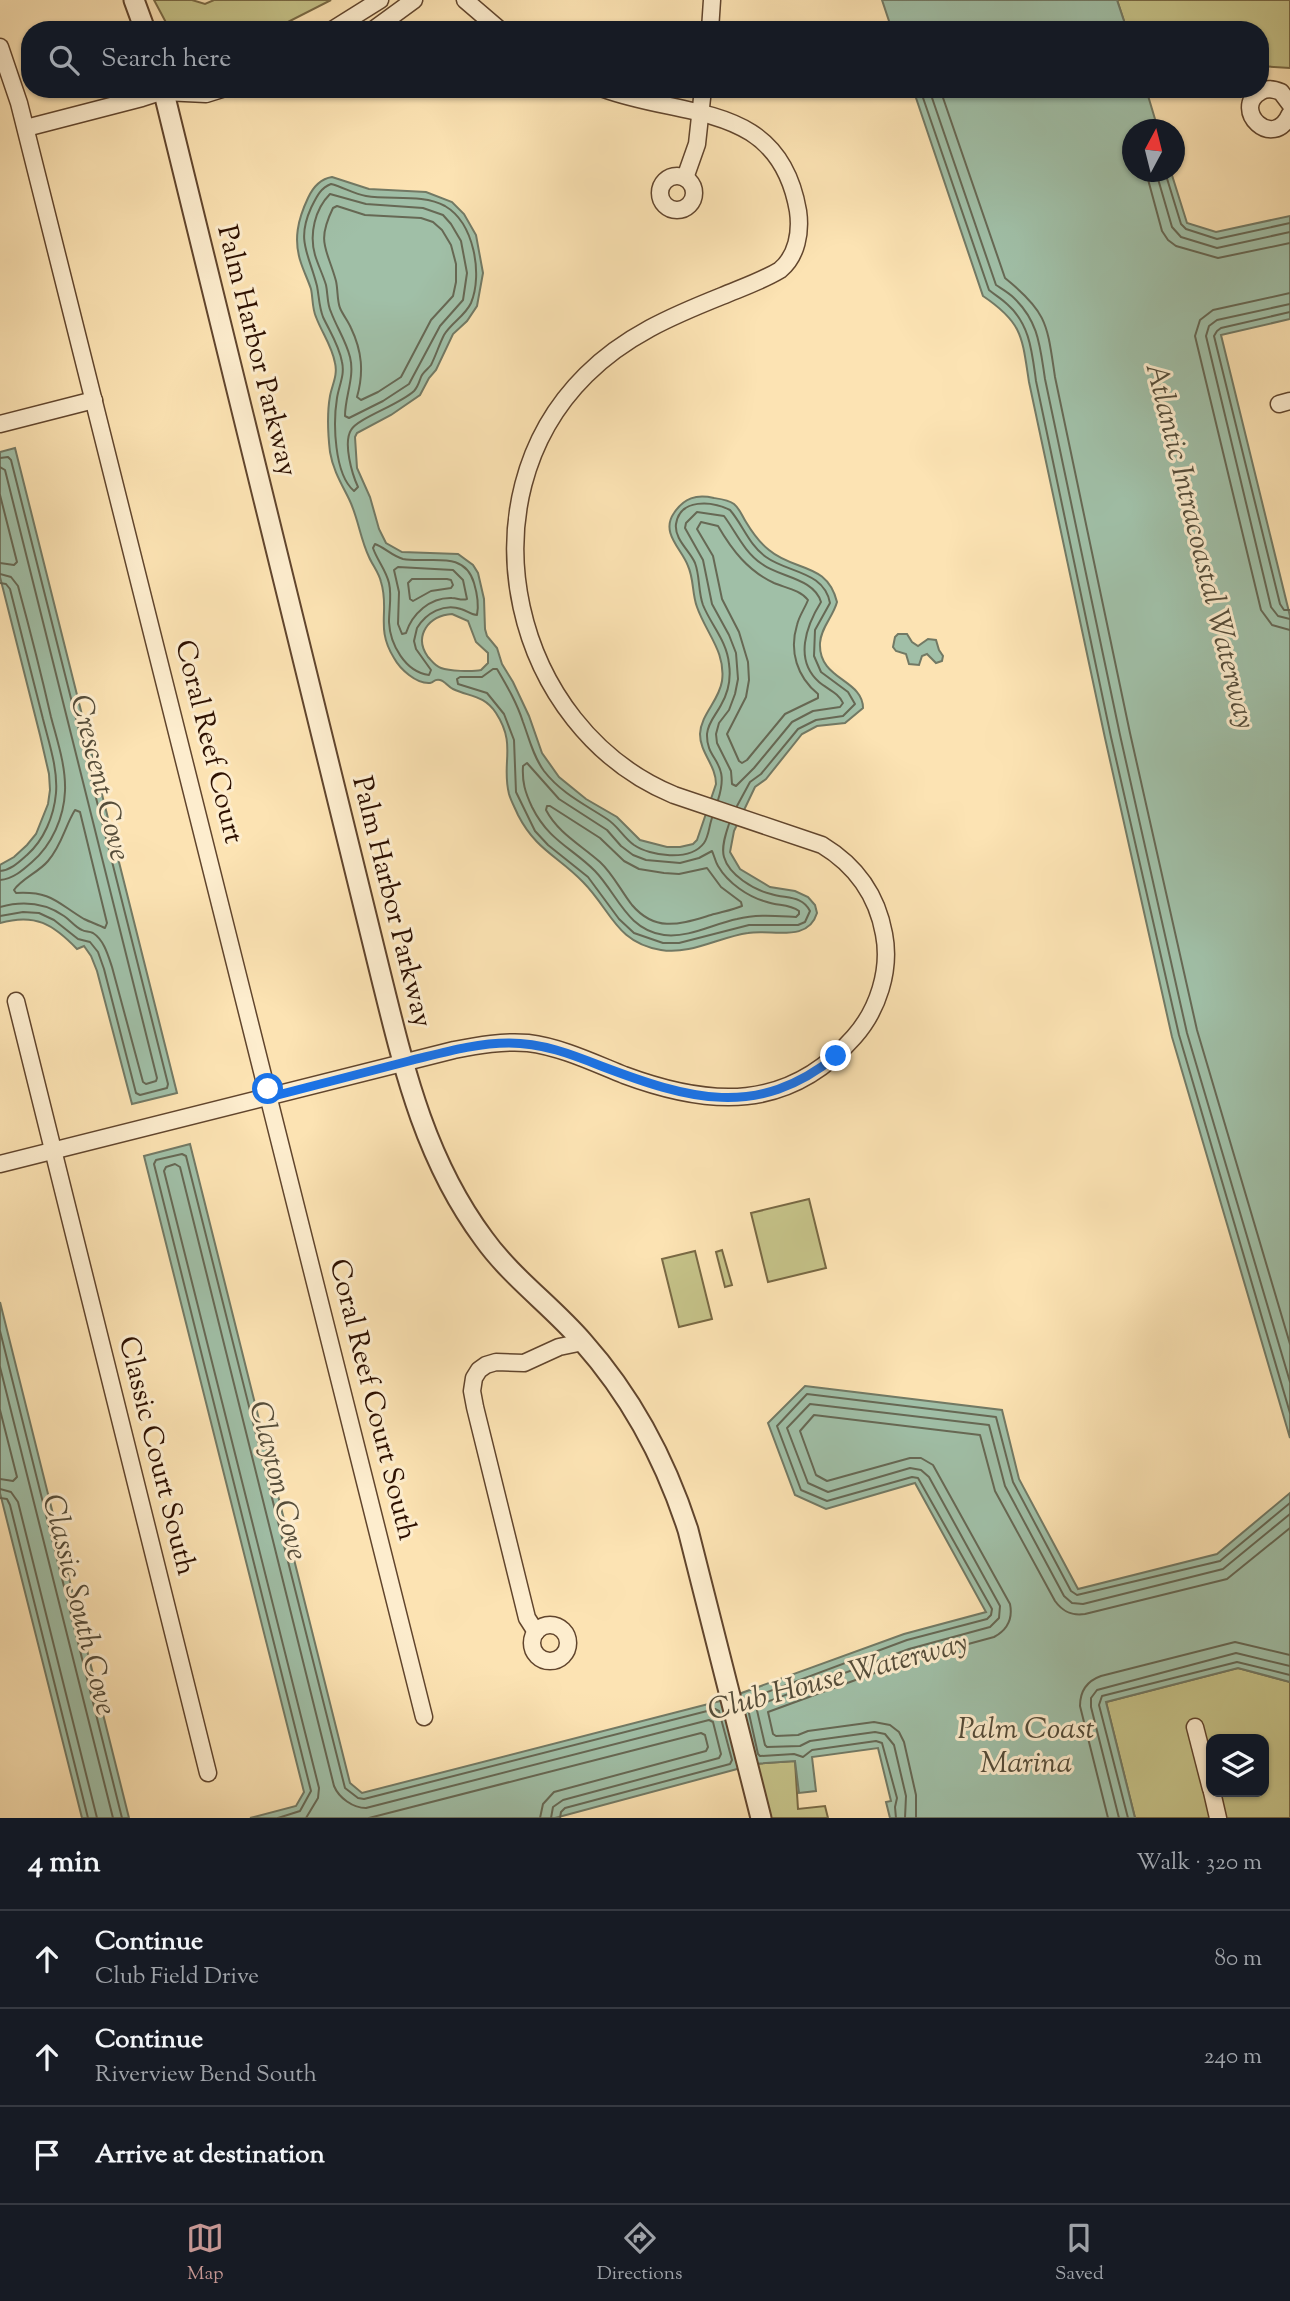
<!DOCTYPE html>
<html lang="en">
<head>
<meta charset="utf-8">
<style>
  body { margin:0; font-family:"Sorts Mill Goudy",serif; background:#242831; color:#f1f3f6 }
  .controls { position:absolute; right:21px; bottom:21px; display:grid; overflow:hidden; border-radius:14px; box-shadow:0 2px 5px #0004 }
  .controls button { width:63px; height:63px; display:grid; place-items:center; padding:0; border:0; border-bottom:2px solid #363941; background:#171b24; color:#f1f3f6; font:35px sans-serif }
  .compass { position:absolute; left:1122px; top:119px; width:63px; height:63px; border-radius:50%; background:#171b24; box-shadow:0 2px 5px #0004; rotate:7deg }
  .stop { position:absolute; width:21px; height:21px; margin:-16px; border:5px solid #1a73e8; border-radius:50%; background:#fff }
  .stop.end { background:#1a73e8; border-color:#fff; box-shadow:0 2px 7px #0008 }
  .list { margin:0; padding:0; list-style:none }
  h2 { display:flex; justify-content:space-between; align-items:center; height:91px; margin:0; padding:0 28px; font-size:30px }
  h2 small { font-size:23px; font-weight:400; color:#9ea1a6 }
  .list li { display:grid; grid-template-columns:46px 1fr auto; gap:21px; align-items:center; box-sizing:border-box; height:98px; padding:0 28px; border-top:2px solid #363941 }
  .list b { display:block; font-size:26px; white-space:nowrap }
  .list p { margin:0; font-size:23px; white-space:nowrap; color:#9ea1a6 }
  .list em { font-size:23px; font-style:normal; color:#9ea1a6 }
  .icon { flex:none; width:38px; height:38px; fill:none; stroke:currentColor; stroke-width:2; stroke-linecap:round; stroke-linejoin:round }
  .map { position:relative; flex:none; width:1290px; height:1818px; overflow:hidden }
  .search { position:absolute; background:#171b24; box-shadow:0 2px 5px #0004; left:21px; right:21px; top:21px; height:77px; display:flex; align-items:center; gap:18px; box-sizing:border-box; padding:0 24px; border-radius:28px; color:#9ea1a6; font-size:26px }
  .sheet { height:385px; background:#171b24 }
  nav { display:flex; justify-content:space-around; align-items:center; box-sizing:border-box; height:98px; border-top:2px solid #363941; background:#171b24; font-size:19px; color:#9ea1a6 }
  nav a { display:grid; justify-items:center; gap:4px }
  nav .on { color:#c59692 }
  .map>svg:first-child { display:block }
  .green { fill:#c5c288; stroke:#796944; stroke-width:2; fill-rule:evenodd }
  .water { fill:#a0bfa7; stroke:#727964; stroke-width:2; fill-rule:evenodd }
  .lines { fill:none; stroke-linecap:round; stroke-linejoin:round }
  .shore { stroke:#666854; stroke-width:2 }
  .minor-casing { stroke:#61452d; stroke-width:19 }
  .tertiary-casing { stroke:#61452d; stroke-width:23 }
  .minor { stroke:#fdedce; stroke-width:16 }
  .tertiary { stroke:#fdedce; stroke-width:19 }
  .route { stroke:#1a73e8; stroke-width:9 }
  .labels { text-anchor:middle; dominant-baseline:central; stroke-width:6; stroke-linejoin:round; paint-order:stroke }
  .street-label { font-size:28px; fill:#2d1000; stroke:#fdedce }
  .water-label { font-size:30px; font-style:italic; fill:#554d3a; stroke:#fdedce }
</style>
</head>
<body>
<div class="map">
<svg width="1290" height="1818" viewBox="0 0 1290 1818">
  <rect width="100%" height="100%" fill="#fce3b3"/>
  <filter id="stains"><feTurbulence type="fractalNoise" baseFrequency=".00286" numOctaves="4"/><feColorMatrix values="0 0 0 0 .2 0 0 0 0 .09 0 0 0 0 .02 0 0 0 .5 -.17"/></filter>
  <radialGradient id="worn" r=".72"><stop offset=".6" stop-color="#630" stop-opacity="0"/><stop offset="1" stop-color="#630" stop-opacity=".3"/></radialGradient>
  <g class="green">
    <path d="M 154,0 L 192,0 L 205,4 L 214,0 L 331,0 L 286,23 L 261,30 L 170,30 Z"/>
    <path d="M 1117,0 L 1290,0 L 1290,68 L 1260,66 L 1260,30 L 1127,30 Z"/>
    <path d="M 809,1199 L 826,1268 L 768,1282 L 751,1213 Z"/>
    <path d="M 722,1250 L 732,1285 L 725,1287 L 716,1252 Z"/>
    <path d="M 695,1251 L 712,1319 L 679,1327 L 662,1259 Z"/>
    <path d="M 1238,1668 L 1290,1682 L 1290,1818 L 1135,1818 L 1106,1702 ZM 1211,1739 L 1264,1739 L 1264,1792 L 1211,1792 Z"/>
    <path d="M 795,1761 L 798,1809 L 825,1806 L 828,1818 L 770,1818 L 753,1764 Z"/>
  </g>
  <g class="water">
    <path d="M 882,0 L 1117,0 L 1127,30 L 892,30 Z"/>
    <path d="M 913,89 L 1146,89 L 1158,129 L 1132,130 L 1132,172 L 1171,172 L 1187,223 L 1216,232 L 1290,216 L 1290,319 L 1221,335 L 1290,616 L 1290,1438 L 1172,1037 L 1105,738 L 1029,382 C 1022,337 1023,323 983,296 Z"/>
    <path d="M 332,177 L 369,189 L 426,192 L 452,202 L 464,214 L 476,235 L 483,273 L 477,306 L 467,321 L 453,334 L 436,370 L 429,378 L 420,395 L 391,415 L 357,433 L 355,437 L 357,468 L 370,497 L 379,529 L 386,543 L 402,552 L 458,554 L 473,565 L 478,573 L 484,599 L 485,629 L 487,636 L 497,648 L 502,664 L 513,682 L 529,716 L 542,753 L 559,777 L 586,799 L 617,817 L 640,840 L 667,847 L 680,847 L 693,844 L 697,840 L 716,784 C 716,765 700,753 700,734 C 701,714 719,701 722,681 C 726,652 706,633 697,607 C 692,594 694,579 688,566 C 682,549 660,533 674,513 C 684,498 696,494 714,498 C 721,499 729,500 734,504 C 740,509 742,516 746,522 C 752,532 760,543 769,550 C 795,572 827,562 837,602 C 833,617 821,627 820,643 C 818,680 863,679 863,708 L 845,723 L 817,726 L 802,734 L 766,779 L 755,787 L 734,831 L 730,852 L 740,869 L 770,887 L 795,891 L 808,897 L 815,905 L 817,913 C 808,943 772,929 748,933 C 719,937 691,955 661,950 C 616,943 611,910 583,882 C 558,856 536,850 518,815 C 515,808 511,801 509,794 C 501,763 517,745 496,713 C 484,695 470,697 453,689 C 448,687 445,681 440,680 C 433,679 435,682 430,683 C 416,684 400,669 394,658 C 375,628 390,610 381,582 C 379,573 373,566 369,557 C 360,538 358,517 349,499 C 341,483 333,470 330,452 C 328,435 327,413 330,396 C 332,385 338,375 335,363 C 332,346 322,333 316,317 C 312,308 313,298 311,289 C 308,280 304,272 301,263 C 293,240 298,219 308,198 C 313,187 320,179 332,177 ZM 452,614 L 468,621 L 476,642 L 488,653 L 488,663 L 481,670 C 472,672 449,671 441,668 C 435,666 432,661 428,657 C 413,636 429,615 452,614 Z"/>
    <path d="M 15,448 L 177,1093 L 132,1104 L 97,971 L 91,956 L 84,946 L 77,949 C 53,924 35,913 0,923 L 0,865 L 14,857 L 27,845 L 36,834 L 48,804 L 50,790 L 49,774 L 40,735 L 0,577 L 0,452 Z"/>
    <path d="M 898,634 L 907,634 L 912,642 L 918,646 L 928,639 L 936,640 L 939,650 L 943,656 L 942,661 L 936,663 L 927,654 L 922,656 L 919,665 L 909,664 L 906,654 L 896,651 L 893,647 L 895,637 Z"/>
    <path d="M 190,1144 L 350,1783 L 362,1793 L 724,1700 L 741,1768 L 555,1818 L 250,1818 L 296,1806 L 304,1792 L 144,1156 Z"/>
    <path d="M 0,1302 L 129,1818 L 82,1818 L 0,1493 Z"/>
    <path d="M 805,1386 L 1002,1410 L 1019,1479 L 1078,1589 L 1217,1554 L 1290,1493 L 1290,1682 L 1238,1668 L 1106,1702 L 1135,1818 L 890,1818 L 886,1802 L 891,1801 L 878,1748 L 812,1757 L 816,1791 L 799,1793 L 795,1761 L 753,1764 L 736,1695 L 904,1634 L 986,1612 L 915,1483 L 826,1509 L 795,1495 L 768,1423 Z"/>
  </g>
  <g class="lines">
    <g class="shore">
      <path d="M 920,89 L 989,290 C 995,295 1002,299 1007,304 C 1030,324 1032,352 1036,381 L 1111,737 L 1179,1035 L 1290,1413"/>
      <path d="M 929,89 L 996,285 C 1002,289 1009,293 1014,298 C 1039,322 1040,347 1045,379 L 1120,735 L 1187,1033 L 1290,1382"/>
      <path d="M 940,89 L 1005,278 C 1048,313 1047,324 1055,377 L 1130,733 L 1197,1030 L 1290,1344"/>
      <path d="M 1146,172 L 1162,231 L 1168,240 L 1176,246 L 1218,258 L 1290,243"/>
      <path d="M 1156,172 L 1172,227 L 1181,237 L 1217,248 L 1290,232"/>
      <path d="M 1165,172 L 1181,224 L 1186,229 L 1217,239 L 1290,223"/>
      <path d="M 331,184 C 343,187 354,194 366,196 C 391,200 423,194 445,206 C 474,223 483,274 471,303 C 465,316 451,323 444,335 C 439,345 436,355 431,365 C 428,369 423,372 421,377 C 419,382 418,387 414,391 C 399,405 358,418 351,430 C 343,443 352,474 358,487 L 354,491 C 334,474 333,423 337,398 C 339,385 345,375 342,362 C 339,345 330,332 323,317 C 319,307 319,296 317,286 C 309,254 296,241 311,208 C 316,198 320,188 331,184 Z"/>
      <path d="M 330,194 L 366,204 L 423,208 L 443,215 L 451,224 L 461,241 L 467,273 L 463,300 L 440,326 L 409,384 L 383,401 L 349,418 L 345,416 C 345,396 355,377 350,357 C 346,341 337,328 331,312 C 327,304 328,294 326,285 C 323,275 318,265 315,255 C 309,234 315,209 330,194 Z"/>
      <path d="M 337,206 L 365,215 L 421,218 L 433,222 L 442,230 L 451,245 L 456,264 L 456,282 L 453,296 L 431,320 L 401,377 L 378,392 L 361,400 L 357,397 C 364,372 362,351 351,328 C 348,321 343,315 340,308 C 337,300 338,290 336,281 C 327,248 316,243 333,208 Z"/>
      <path d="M 1290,293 L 1213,310 L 1200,320 L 1195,336 L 1261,610 L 1272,625 L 1290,630"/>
      <path d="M 1290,304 L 1217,320 L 1209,326 L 1206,336 L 1271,607 L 1278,616 L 1290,619"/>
      <path d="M 1290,312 L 1221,328 L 1217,331 L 1214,336 L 1280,604 L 1284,610 L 1290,610"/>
      <path d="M 0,458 L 8,457 L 11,460 L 168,1084 L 167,1088 L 140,1095 L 136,1093 L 104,969 L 98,952 L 90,942 L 78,939 L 54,920 L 39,913 L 23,912 L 0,916"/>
      <path d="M 0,467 L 5,470 L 157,1078 L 156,1081 L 146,1084 L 143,1082 L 112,967 C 108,955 104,940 93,933 C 89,931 85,932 82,930 C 76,928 70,920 64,916 C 45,903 22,901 0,907"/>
      <path d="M 0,495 L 17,562 L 14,565 L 0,563"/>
      <path d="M 697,512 L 724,516 C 736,532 744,552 762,564 C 779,577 814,578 821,602 C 806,626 794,660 819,682 C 827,689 839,693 843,703 L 840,707 L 813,711 L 792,722 L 754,768 L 736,786 L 732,784 L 731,771 L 717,743 L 716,734 L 719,723 L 729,710 L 735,694 L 738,679 L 736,653 L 729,635 L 712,604 L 703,560 L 685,528 L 686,523 Z"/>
      <path d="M 701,522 L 718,526 C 732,550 748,571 774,583 C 786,588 800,590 808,600 C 805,608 799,616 797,625 C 789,651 797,677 818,694 L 818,698 L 785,714 L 747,760 L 742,763 L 739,761 L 727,734 L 746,697 L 749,680 L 748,662 L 739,632 L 722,599 L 713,556 L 697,529 Z"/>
      <path d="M 375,544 C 384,547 392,556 403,559 C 429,564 464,549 474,583 C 477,593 479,605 477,615 C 471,615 468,611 461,609 C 444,603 426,613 417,628 L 414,641 L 416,649 L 431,670 L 429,675 C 405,672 390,644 389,622 C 389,609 392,596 389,583 C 386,570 377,560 373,548 Z"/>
      <path d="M 398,567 L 453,570 L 463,580 L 467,599 C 461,601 458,598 452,598 C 430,597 412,614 406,633 L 402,634 L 398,624 L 399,592 L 394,570 Z"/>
      <path d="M 0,574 L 11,577 L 18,586 C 30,630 41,673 51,717 C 57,740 66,766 65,791 C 64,817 52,845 32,862 C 23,870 13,879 0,880"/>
      <path d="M 412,579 L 447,579 L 451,580 L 453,585 L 451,588 L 431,591 L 413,601 L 410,599 L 408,583 Z"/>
      <path d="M 0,583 L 6,584 L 10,589 C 21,633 32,676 43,719 C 49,743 58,769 56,793 C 54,816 44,840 27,855 C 19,862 11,870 0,871"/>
      <path d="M 527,763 L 559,799 L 607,830 L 621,846 L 633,855 L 646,860 L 680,863 L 699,858 L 712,851 C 714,855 715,861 718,866 C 728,883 748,897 767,902 C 778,906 789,904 799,911 L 799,914 L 796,917 C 776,916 757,914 737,919 C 713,924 689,938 664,935 C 627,930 618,895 595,871 C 571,847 549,841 532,807 C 525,792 522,782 523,766 Z"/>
      <path d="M 718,800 C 731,760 706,762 707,734 C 708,722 716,715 721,705 C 728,693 731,678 729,664 C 727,641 711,625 703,605 C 698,591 700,576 695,563 C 690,551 674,539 676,524 C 680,498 712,501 730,510 C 743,525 749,545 766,557 C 788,573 824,571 830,603 L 815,630 L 814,656 L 821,672 L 848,692 L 855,704 L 843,716 L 816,720 L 798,729 L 761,774 L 750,782 L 737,806"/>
      <path d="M 547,806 L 550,806 L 600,838 L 624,861 L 639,869 L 664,873 L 679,874 L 707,868 L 721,887 L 741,902 L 742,906 C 733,910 721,912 711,915 C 680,924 656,933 632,905 C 621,891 613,874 600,862 C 581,845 558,833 546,810 Z"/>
      <path d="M 75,810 L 80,812 L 107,923 L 105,928 C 99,925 90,922 84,919 C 57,903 52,891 16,893 L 14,890 C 21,879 39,872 48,861 C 62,845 65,826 75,810 Z"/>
      <path d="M 712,818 C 709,826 709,836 704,843 C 690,862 650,856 634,845 C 623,837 618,826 607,819 C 584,804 561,793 544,771 C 533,756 529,738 523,722 C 517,703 507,686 497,669 L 493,669 L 482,677 L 460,677 L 457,679 L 458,684 L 487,693 L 504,714 L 514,740 L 516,792 L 535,831 L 548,845 L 588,877 L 619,919 L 634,933 L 663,943 L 679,943 L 749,925 L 798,925 L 805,922 L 810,911 C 802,895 786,899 771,894 C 754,890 729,875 724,857 C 721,847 726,833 729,824"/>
      <path d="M 0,1331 L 122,1818"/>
      <path d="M 0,1367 L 113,1818"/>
      <path d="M 0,1410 L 17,1477 L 13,1481 L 0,1479"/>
      <path d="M 0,1489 L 11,1492 L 18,1502 L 97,1818"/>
      <path d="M 0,1498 L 7,1499 L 10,1505 L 88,1818"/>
      <path d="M 278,1818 L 300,1811 L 311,1791 L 154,1164 L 156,1160 L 182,1154 L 186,1156 L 345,1788 L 358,1798 L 364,1799 L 715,1709 L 719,1711 L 732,1760 L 730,1764 L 565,1808 L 561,1812 L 560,1818"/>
      <path d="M 306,1818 L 318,1798 L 319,1788 L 164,1171 L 166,1167 L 175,1164 L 180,1167 L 334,1786 C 339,1798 353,1808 366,1808 L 709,1720 L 713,1722 L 721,1754 L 719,1758 L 563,1800 L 553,1807 L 551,1818"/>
      <path d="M 369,1818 L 701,1733 L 705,1735 L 708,1747 L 706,1751 L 554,1792 L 543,1804 L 540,1818"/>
      <path d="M 896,1818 L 895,1807 L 897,1798 L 882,1743 L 876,1741 L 812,1750 L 803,1757 L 794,1754 L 760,1756 L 758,1754 L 746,1700 L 907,1640 L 987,1619 L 991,1615 L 992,1609 L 918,1478 L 912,1477 L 827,1501 L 801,1490 L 777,1426 L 807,1394 L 996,1417 L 1013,1482 L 1071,1591 L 1077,1595 L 1220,1561 L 1290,1503"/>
      <path d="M 905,1818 L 906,1796 L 894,1745 L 885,1734 L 875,1732 L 810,1741 L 800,1746 L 767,1747 L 765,1745 L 756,1706 L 909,1649 L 990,1627 L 999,1618 L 1000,1606 L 929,1477 L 921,1470 L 910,1468 L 828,1492 L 808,1483 L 787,1428 L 810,1404 L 989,1425 L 1005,1486 L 1064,1596 L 1072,1603 L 1083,1604 L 1223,1569 L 1290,1514"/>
      <path d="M 916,1818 L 916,1795 L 904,1742 L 899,1732 L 890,1725 L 874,1722 L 808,1731 L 798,1735 L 776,1736 L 773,1734 L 768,1712 L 913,1659 L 994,1637 C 1007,1630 1013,1619 1010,1604 L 933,1465 L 921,1458 L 910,1458 L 827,1481 L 816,1475 L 800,1431 L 814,1415 L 980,1435 L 995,1491 L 1055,1601 C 1063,1612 1072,1616 1085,1614 L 1227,1579 L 1290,1528"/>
      <path d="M 1108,1818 L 1080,1706 C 1080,1691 1087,1681 1101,1676 L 1235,1642 L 1290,1655"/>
      <path d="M 1119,1818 L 1091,1707 L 1091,1698 L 1097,1690 L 1236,1653 L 1290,1666"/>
      <path d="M 1128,1818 L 1099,1705 L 1102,1696 L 1237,1662 L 1290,1675"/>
    </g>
    <g class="minor-casing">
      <g id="minor">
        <path d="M 465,0 L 500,30"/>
        <path d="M 332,30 L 380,0"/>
        <path d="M 373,30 L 414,0"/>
        <path d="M 710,30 L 712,0"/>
        <path d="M 0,47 L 19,103 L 424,1717"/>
        <path d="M 164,92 L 206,94 L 222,89"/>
        <path d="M 1290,104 L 1281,92 C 1274,89 1267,87 1260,92 C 1231,109 1273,152 1290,114"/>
        <path d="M 26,128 L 142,98 L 170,89"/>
        <circle cx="677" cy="193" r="17"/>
        <path d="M 685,178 L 697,144 L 703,89"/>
        <path d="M 1279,404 L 1290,401"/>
        <path d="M 0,424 L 94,400"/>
        <path d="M 16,1001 L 208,1773"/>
        <path d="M 0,1164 L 454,1050 C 479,1045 503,1041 528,1043 C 561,1047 594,1063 624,1075 C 710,1107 788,1112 854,1037 C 878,1010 891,970 884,934 C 877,895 855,865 822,845 L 674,795 C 512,728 459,501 586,375 C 625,336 672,316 722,296 C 741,288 762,281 780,270 C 797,256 801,232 798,211 C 779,101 686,119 604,89"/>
        <circle cx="550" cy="1643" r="18"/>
        <path d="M 536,1632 L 527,1618 L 475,1407 L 472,1391 L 474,1378 L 479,1370 L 486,1365 L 496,1362 L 524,1363 L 559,1347 L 583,1342"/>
        <path d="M 1195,1727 L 1211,1789"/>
        <path d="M 1212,1792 L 1218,1818"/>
      </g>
    </g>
    <g class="tertiary-casing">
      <g id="tertiary">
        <path d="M 134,0 L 145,30"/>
        <path d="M 163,89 L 382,980 C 405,1073 426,1161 484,1239 C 512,1278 552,1306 583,1342 C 631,1396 666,1462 688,1530 L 761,1818"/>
      </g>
    </g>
    <use href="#minor" class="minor"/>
    <use href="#tertiary" class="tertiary"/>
  </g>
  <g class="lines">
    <path class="route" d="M 268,1089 L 270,1097 C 316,1085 363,1073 409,1061 C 442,1053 475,1043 509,1043 C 542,1043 571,1054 601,1066 C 688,1099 757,1120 836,1056"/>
  </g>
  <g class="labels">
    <g class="street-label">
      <text transform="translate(256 351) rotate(76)">Palm Harbor Parkway</text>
      <text transform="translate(208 742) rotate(76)">Coral Reef Court</text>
      <text transform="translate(391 902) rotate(76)">Palm Harbor Parkway</text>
      <text transform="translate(372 1400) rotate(76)">Coral Reef Court South</text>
      <text transform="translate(156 1456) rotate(76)">Classic Court South</text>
    </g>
    <g class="water-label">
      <text transform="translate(1199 546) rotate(76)">Atlantic Intracoastal Waterway</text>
      <text transform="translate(99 778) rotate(76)">Crescent Cove</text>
      <text transform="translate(277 1481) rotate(76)">Clayton Cove</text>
      <text transform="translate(78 1605) rotate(76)">Classic South Cove</text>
      <text transform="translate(838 1678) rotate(-15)">Club House Waterway</text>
      <text x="1026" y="1730">Palm Coast<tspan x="1026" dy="34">Marina</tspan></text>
    </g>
  </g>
  <rect width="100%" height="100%" filter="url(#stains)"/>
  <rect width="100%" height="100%" fill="url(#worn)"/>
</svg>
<div class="controls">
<button><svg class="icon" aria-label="layers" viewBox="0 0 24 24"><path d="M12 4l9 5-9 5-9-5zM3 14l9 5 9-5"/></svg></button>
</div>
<svg class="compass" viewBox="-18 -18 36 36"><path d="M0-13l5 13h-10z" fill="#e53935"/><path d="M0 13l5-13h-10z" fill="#9ea1a6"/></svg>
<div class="stop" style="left:268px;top:1089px"></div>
<div class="stop end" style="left:836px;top:1056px"></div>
<div class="search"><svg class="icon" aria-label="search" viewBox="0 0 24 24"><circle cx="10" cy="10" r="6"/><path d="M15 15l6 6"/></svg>Search here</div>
</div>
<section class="sheet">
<h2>4 min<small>Walk · 320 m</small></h2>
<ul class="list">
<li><svg class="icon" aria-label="ahead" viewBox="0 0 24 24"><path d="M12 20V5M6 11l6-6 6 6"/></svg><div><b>Continue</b><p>Club Field Drive</p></div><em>80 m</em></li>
<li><svg class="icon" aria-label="ahead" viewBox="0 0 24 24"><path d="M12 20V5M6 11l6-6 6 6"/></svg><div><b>Continue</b><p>Riverview Bend South</p></div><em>240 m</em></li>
<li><svg class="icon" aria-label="arrive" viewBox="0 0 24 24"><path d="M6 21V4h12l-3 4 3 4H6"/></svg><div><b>Arrive at destination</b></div></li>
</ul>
</section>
<nav>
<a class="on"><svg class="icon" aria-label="map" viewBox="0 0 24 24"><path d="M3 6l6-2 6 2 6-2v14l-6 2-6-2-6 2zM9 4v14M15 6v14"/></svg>Map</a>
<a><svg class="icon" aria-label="directions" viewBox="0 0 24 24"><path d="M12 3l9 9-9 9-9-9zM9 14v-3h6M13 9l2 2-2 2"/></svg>Directions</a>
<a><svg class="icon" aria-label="saved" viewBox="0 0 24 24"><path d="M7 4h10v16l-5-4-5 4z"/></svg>Saved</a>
</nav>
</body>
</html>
